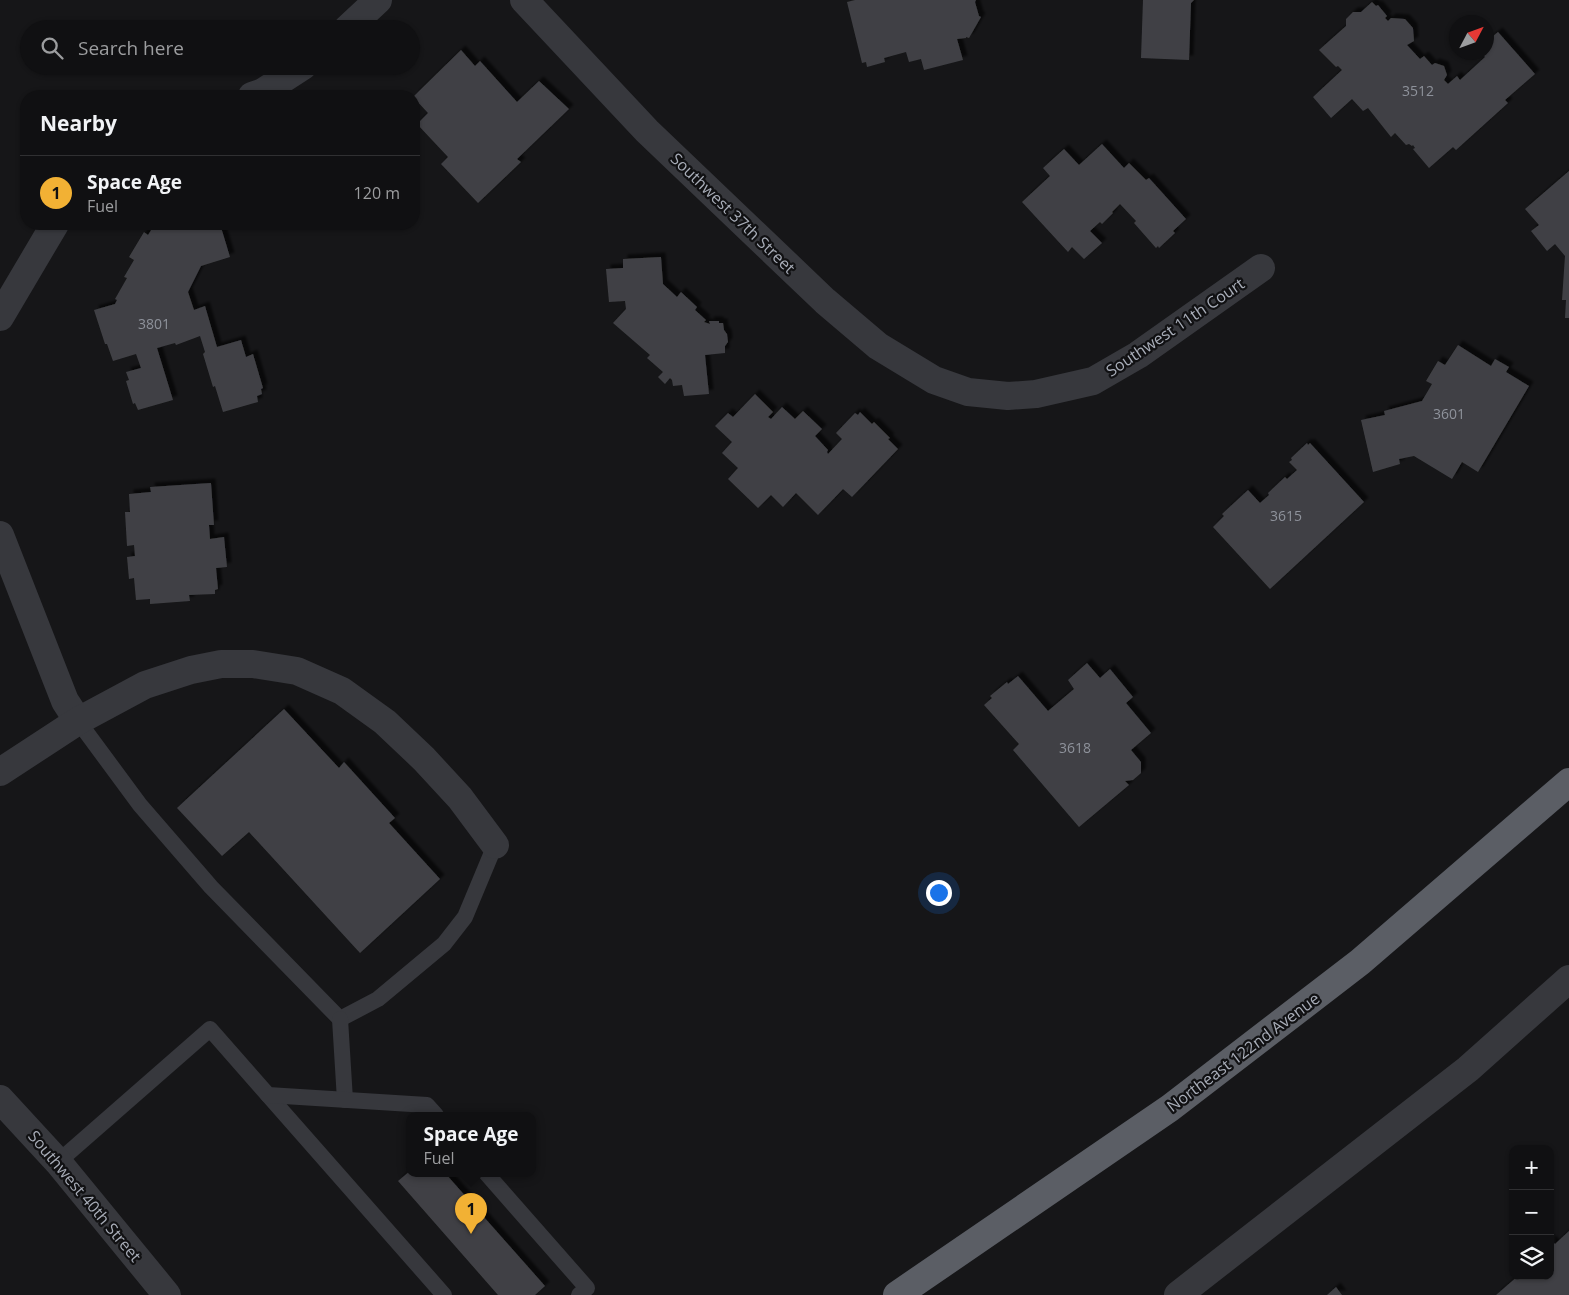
<!DOCTYPE html>
<html lang="en">
<head>
<meta charset="utf-8">
<style>
  body { margin:0; font-family:"Open Sans",sans-serif; background:#19191b; color:#f1f3f6 }
  .controls { position:absolute; right:15px; bottom:15px; display:grid; overflow:hidden; border-radius:10px; box-shadow:0 1px 4px #0004 }
  .controls button { width:45px; height:45px; display:grid; place-items:center; padding:0; border:0; border-bottom:1px solid #303032; background:#101012; color:#f1f3f6; font:25px sans-serif }
  .compass { position:absolute; left:1449px; top:15px; width:45px; height:45px; border-radius:50%; background:#101012; box-shadow:0 1px 4px #0004; rotate:49deg }
  .you { position:absolute; left:938px; top:892px; width:18px; height:18px; margin:-12px; border:4px solid #fff; border-radius:50%; background:#1a73e8; box-shadow:0 0 0 8px #1a73e833 }
  .badge { display:grid; place-items:center; width:32px; height:32px; border-radius:50%; background:#f2b134; color:#111; font-size:16px; font-weight:700 }
  .pin { position:absolute; translate:-50% -41px; filter:drop-shadow(0 1px 2px #0008) }
  .pin::after { content:''; position:absolute; top:26px; width:18px; height:15px; background:inherit; clip-path:polygon(0 0,100% 0,50% 100%) }
  .popup { position:absolute; left:406px; top:1112px; width:130px; height:65px; box-sizing:border-box; display:grid; place-content:center; border-radius:10px; background:#101012; filter:drop-shadow(0 1px 4px #0005); font-size:16px; white-space:nowrap; color:#9c9d9f }
  .popup b { font-size:19px; color:#f1f3f6 }
  .popup::after { content:''; position:absolute; left:50%; top:100%; margin-left:-10px; border:10px solid transparent; border-top-color:#101012 }
  .list { margin:0; padding:0; list-style:none }
  h2 { display:flex; justify-content:space-between; align-items:center; height:65px; margin:0; padding:0 20px; font-size:21px }
  h2 small { font-size:16px; font-weight:400; color:#9c9d9f }
  .list li { display:grid; grid-template-columns:32px 1fr auto; gap:15px; align-items:center; box-sizing:border-box; height:75px; padding:0 20px; border-top:1px solid #303032 }
  .list b { display:block; font-size:19px; white-space:nowrap }
  .list p { margin:0; font-size:16px; white-space:nowrap; color:#9c9d9f }
  .list em { font-size:16px; font-style:normal; color:#9c9d9f }
  .icon { flex:none; width:28px; height:28px; fill:none; stroke:currentColor; stroke-width:2; stroke-linecap:round; stroke-linejoin:round }
  .map { position:relative; flex:none; width:1569px; height:1295px; overflow:hidden }
  .search { position:absolute; background:#101012; box-shadow:0 1px 4px #0004; left:20px; top:20px; width:400px; height:55px; display:flex; align-items:center; gap:12px; box-sizing:border-box; padding:0 18px; border-radius:28px; color:#9c9d9f; font-size:19px }
  .panel { position:absolute; background:#101012; box-shadow:0 1px 4px #0004; left:20px; top:90px; width:400px; height:140px; border-radius:20px }
  .map>svg:first-child { display:block }
  .building { fill:#404145; filter:url(#shadow) }
  .lines { fill:none; stroke-linecap:round; stroke-linejoin:round }
  .service { stroke:#37383d; stroke-width:16 }
  .minor { stroke:#37383d; stroke-width:28 }
  .trunk { stroke:#5b5e65; stroke-width:28 }
  .labels { text-anchor:middle; dominant-baseline:central; stroke-width:4.5; stroke-linejoin:round; paint-order:stroke }
  .number-label { font-size:14px; fill:#8e929b }
  .street-label { font-size:16px; fill:#a8adb8; stroke:#111113 }
</style>
</head>
<body>
<div class="map">
<svg width="1569" height="1295" viewBox="0 0 1569 1295">
  <defs>
    <filter id="shadow"><feDropShadow dx="4.5" dy="-4.5" stdDeviation="1" flood-color="#0009"/></filter>
  </defs>
  <rect width="100%" height="100%" fill="#161618"/>
  <g class="building">
    <path d="M 855,0 L 976,0 L 975,2 L 979,16 L 981,17 L 969,38 L 966,37 L 966,38 L 957,39 L 963,60 L 924,70 L 921,59 L 909,62 L 906,52 L 884,58 L 885,62 L 867,67 L 866,62 L 862,63 L 847,2 Z"/>
    <path d="M 1143,0 L 1194,0 L 1191,3 L 1189,60 L 1141,58 Z"/>
    <path d="M 1372,2 L 1376,6 L 1378,5 L 1387,16 L 1385,18 L 1388,21 L 1391,18 L 1405,19 L 1413,28 L 1414,41 L 1407,45 L 1420,59 L 1424,56 L 1432,65 L 1435,63 L 1444,66 L 1447,75 L 1444,80 L 1448,84 L 1457,76 L 1460,80 L 1485,57 L 1481,52 L 1486,52 L 1486,42 L 1498,32 L 1535,74 L 1505,100 L 1508,103 L 1456,150 L 1453,147 L 1429,168 L 1413,149 L 1415,148 L 1413,145 L 1412,146 L 1409,144 L 1406,145 L 1395,133 L 1391,137 L 1368,108 L 1363,111 L 1352,99 L 1331,118 L 1313,97 L 1342,70 L 1338,66 L 1336,67 L 1319,50 L 1346,26 L 1346,19 L 1353,12 L 1361,12 Z"/>
    <path d="M 461,50 L 475,66 L 480,61 L 517,102 L 539,81 L 569,109 L 517,159 L 521,162 L 478,203 L 441,164 L 448,157 L 417,124 L 428,113 L 414,98 L 414,96 Z"/>
    <path d="M 1102,144 L 1124,168 L 1129,163 L 1146,180 L 1149,178 L 1186,219 L 1173,231 L 1175,233 L 1159,248 L 1158,246 L 1156,248 L 1134,223 L 1136,221 L 1120,204 L 1112,212 L 1113,213 L 1102,224 L 1100,222 L 1090,231 L 1102,243 L 1084,259 L 1072,247 L 1068,252 L 1022,202 L 1050,176 L 1043,168 L 1064,149 L 1079,165 Z"/>
    <path d="M 1569,171 L 1569,318 L 1565,318 L 1566,300 L 1562,300 L 1565,256 L 1555,244 L 1547,251 L 1531,231 L 1539,225 L 1525,209 Z"/>
    <path d="M 155,224 L 205,224 L 205,225 L 220,224 L 230,257 L 201,266 L 188,292 L 194,310 L 205,306 L 217,347 L 241,340 L 246,357 L 253,354 L 263,388 L 261,389 L 262,394 L 257,396 L 258,402 L 223,412 L 215,386 L 213,387 L 203,354 L 205,352 L 200,336 L 176,345 L 175,343 L 157,348 L 173,400 L 138,410 L 135,403 L 133,404 L 126,381 L 129,380 L 126,372 L 141,368 L 136,354 L 113,361 L 107,344 L 105,344 L 94,310 L 115,304 L 117,300 L 115,299 L 127,278 L 124,277 L 134,260 L 129,257 L 144,232 L 148,235 Z"/>
    <path d="M 661,257 L 663,284 L 677,297 L 681,292 L 697,307 L 695,310 L 706,320 L 704,322 L 710,324 L 709,321 L 719,321 L 719,323 L 723,323 L 724,330 L 727,334 L 728,342 L 725,346 L 725,353 L 705,355 L 709,394 L 684,396 L 682,385 L 673,386 L 672,380 L 670,378 L 665,384 L 658,377 L 663,372 L 647,358 L 650,355 L 613,323 L 626,309 L 625,301 L 609,302 L 606,269 L 623,268 L 623,259 Z"/>
    <path d="M 1458,345 L 1491,366 L 1495,359 L 1509,367 L 1506,372 L 1529,386 L 1478,472 L 1462,462 L 1452,479 L 1414,456 L 1399,459 L 1400,464 L 1373,472 L 1361,420 L 1385,415 L 1384,411 L 1422,401 L 1432,384 L 1426,381 L 1438,361 L 1445,365 Z"/>
    <path d="M 755,394 L 773,412 L 768,417 L 771,419 L 782,407 L 795,419 L 803,411 L 822,429 L 815,436 L 828,450 L 827,452 L 828,454 L 842,439 L 836,433 L 855,413 L 858,415 L 860,412 L 872,424 L 874,422 L 890,438 L 888,439 L 898,449 L 852,497 L 843,489 L 818,515 L 796,493 L 783,507 L 771,495 L 758,508 L 728,479 L 738,468 L 722,453 L 732,442 L 715,426 L 728,413 L 733,417 Z"/>
    <path d="M 1307,443 L 1308,445 L 1310,443 L 1364,502 L 1270,589 L 1213,527 L 1224,516 L 1222,514 L 1248,490 L 1260,503 L 1269,495 L 1268,493 L 1285,477 L 1287,479 L 1297,470 L 1289,462 L 1292,460 L 1291,458 Z"/>
    <path d="M 211,483 L 214,525 L 209,525 L 210,539 L 224,537 L 227,567 L 216,568 L 218,589 L 215,590 L 215,594 L 189,595 L 190,601 L 150,604 L 150,599 L 136,600 L 134,578 L 129,579 L 127,557 L 135,556 L 134,545 L 127,546 L 125,512 L 130,512 L 129,494 L 151,492 L 150,487 Z"/>
    <path d="M 1087,663 L 1100,678 L 1110,669 L 1133,697 L 1126,703 L 1151,733 L 1131,750 L 1141,762 L 1141,773 L 1133,780 L 1125,781 L 1129,785 L 1079,827 L 1013,750 L 1019,744 L 984,705 L 992,698 L 990,696 L 1007,682 L 1008,684 L 1018,676 L 1048,711 L 1074,689 L 1068,680 Z"/>
    <path d="M 284,709 L 339,768 L 344,762 L 395,818 L 389,823 L 440,879 L 360,953 L 249,832 L 222,856 L 177,808 Z"/>
    <path d="M 410,1171 L 410,1173 L 445,1173 L 545,1286 L 535,1295 L 498,1295 L 398,1181 Z"/>
    <path d="M 1569,1231 L 1569,1295 L 1496,1295 L 1518,1276 L 1550,1276 L 1550,1239 L 1555,1244 Z"/>
    <path d="M 1336,1287 L 1342,1295 L 1327,1295 Z"/>
  </g>
  <g class="lines">
    <g class="service">
      <path d="M 78,721 L 140,805 L 211,887 L 340,1019 L 378,999 L 444,944 L 465,917 L 495,845"/>
      <path d="M 340,1019 L 345,1100"/>
      <path d="M 268,1095 L 444,1295"/>
      <path d="M 58,1162 L 210,1029 L 268,1095 L 427,1105 L 436,1115"/>
      <path d="M 486,1173 L 587,1288 L 579,1295"/>
    </g>
    <g class="minor">
      <path d="M 524,0 L 647,131 L 825,301 L 878,346 L 934,380 L 968,392 L 1008,396 L 1036,394 L 1093,381 L 1138,355 L 1261,268"/>
      <path d="M 347,29 L 378,0"/>
      <path d="M 252,96 L 263,92 L 303,66"/>
      <path d="M 0,317 L 55,224"/>
      <path d="M 0,535 L 65,701 L 78,721"/>
      <path d="M 0,772 L 78,721 L 145,685 L 191,670 L 221,664 L 253,664 L 297,671 L 342,691 L 385,722 L 424,759 L 460,798 L 495,845"/>
      <path d="M 0,1099 L 58,1162 L 167,1295"/>
      <path d="M 1178,1295 L 1468,1069 L 1569,979"/>
    </g>
    <path class="trunk" d="M 897,1295 L 1170,1108 L 1360,962 L 1569,782"/>
  </g>
  <g class="labels">
    <g class="number-label">
      <text x="1418" y="90">3512</text>
      <text x="154" y="323">3801</text>
      <text x="1449" y="413">3601</text>
      <text x="1286" y="515">3615</text>
      <text x="1075" y="747">3618</text>
    </g>
    <g class="street-label">
      <text transform="translate(733 213) rotate(44)">Southwest 37th Street</text>
      <text transform="translate(1175 327) rotate(-34)">Southwest 11th Court</text>
      <text transform="translate(1243 1052) rotate(-37)">Northeast 122nd Avenue</text>
      <text transform="translate(85 1196) rotate(50)">Southwest 40th Street</text>
    </g>
  </g>
</svg>
<div class="controls">
<button>+</button>
<button>−</button>
<button><svg class="icon" aria-label="layers" viewBox="0 0 24 24"><path d="M12 4l9 5-9 5-9-5zM3 14l9 5 9-5"/></svg></button>
</div>
<svg class="compass" viewBox="-18 -18 36 36"><path d="M0-13l5 13h-10z" fill="#e53935"/><path d="M0 13l5-13h-10z" fill="#9c9d9f"/></svg>
<div class="you"></div>
<div class="pin badge" style="left:471px;top:1234px">1</div>
<div class="popup"><b>Space Age</b>Fuel</div>
<div class="search"><svg class="icon" aria-label="search" viewBox="0 0 24 24"><circle cx="10" cy="10" r="6"/><path d="M15 15l6 6"/></svg>Search here</div>
<section class="panel">
<h2>Nearby<small></small></h2>
<ul class="list">
<li><span class="badge">1</span><div><b>Space Age</b><p>Fuel</p></div><em>120 m</em></li>
</ul>
</section>
</div>
</body>
</html>
